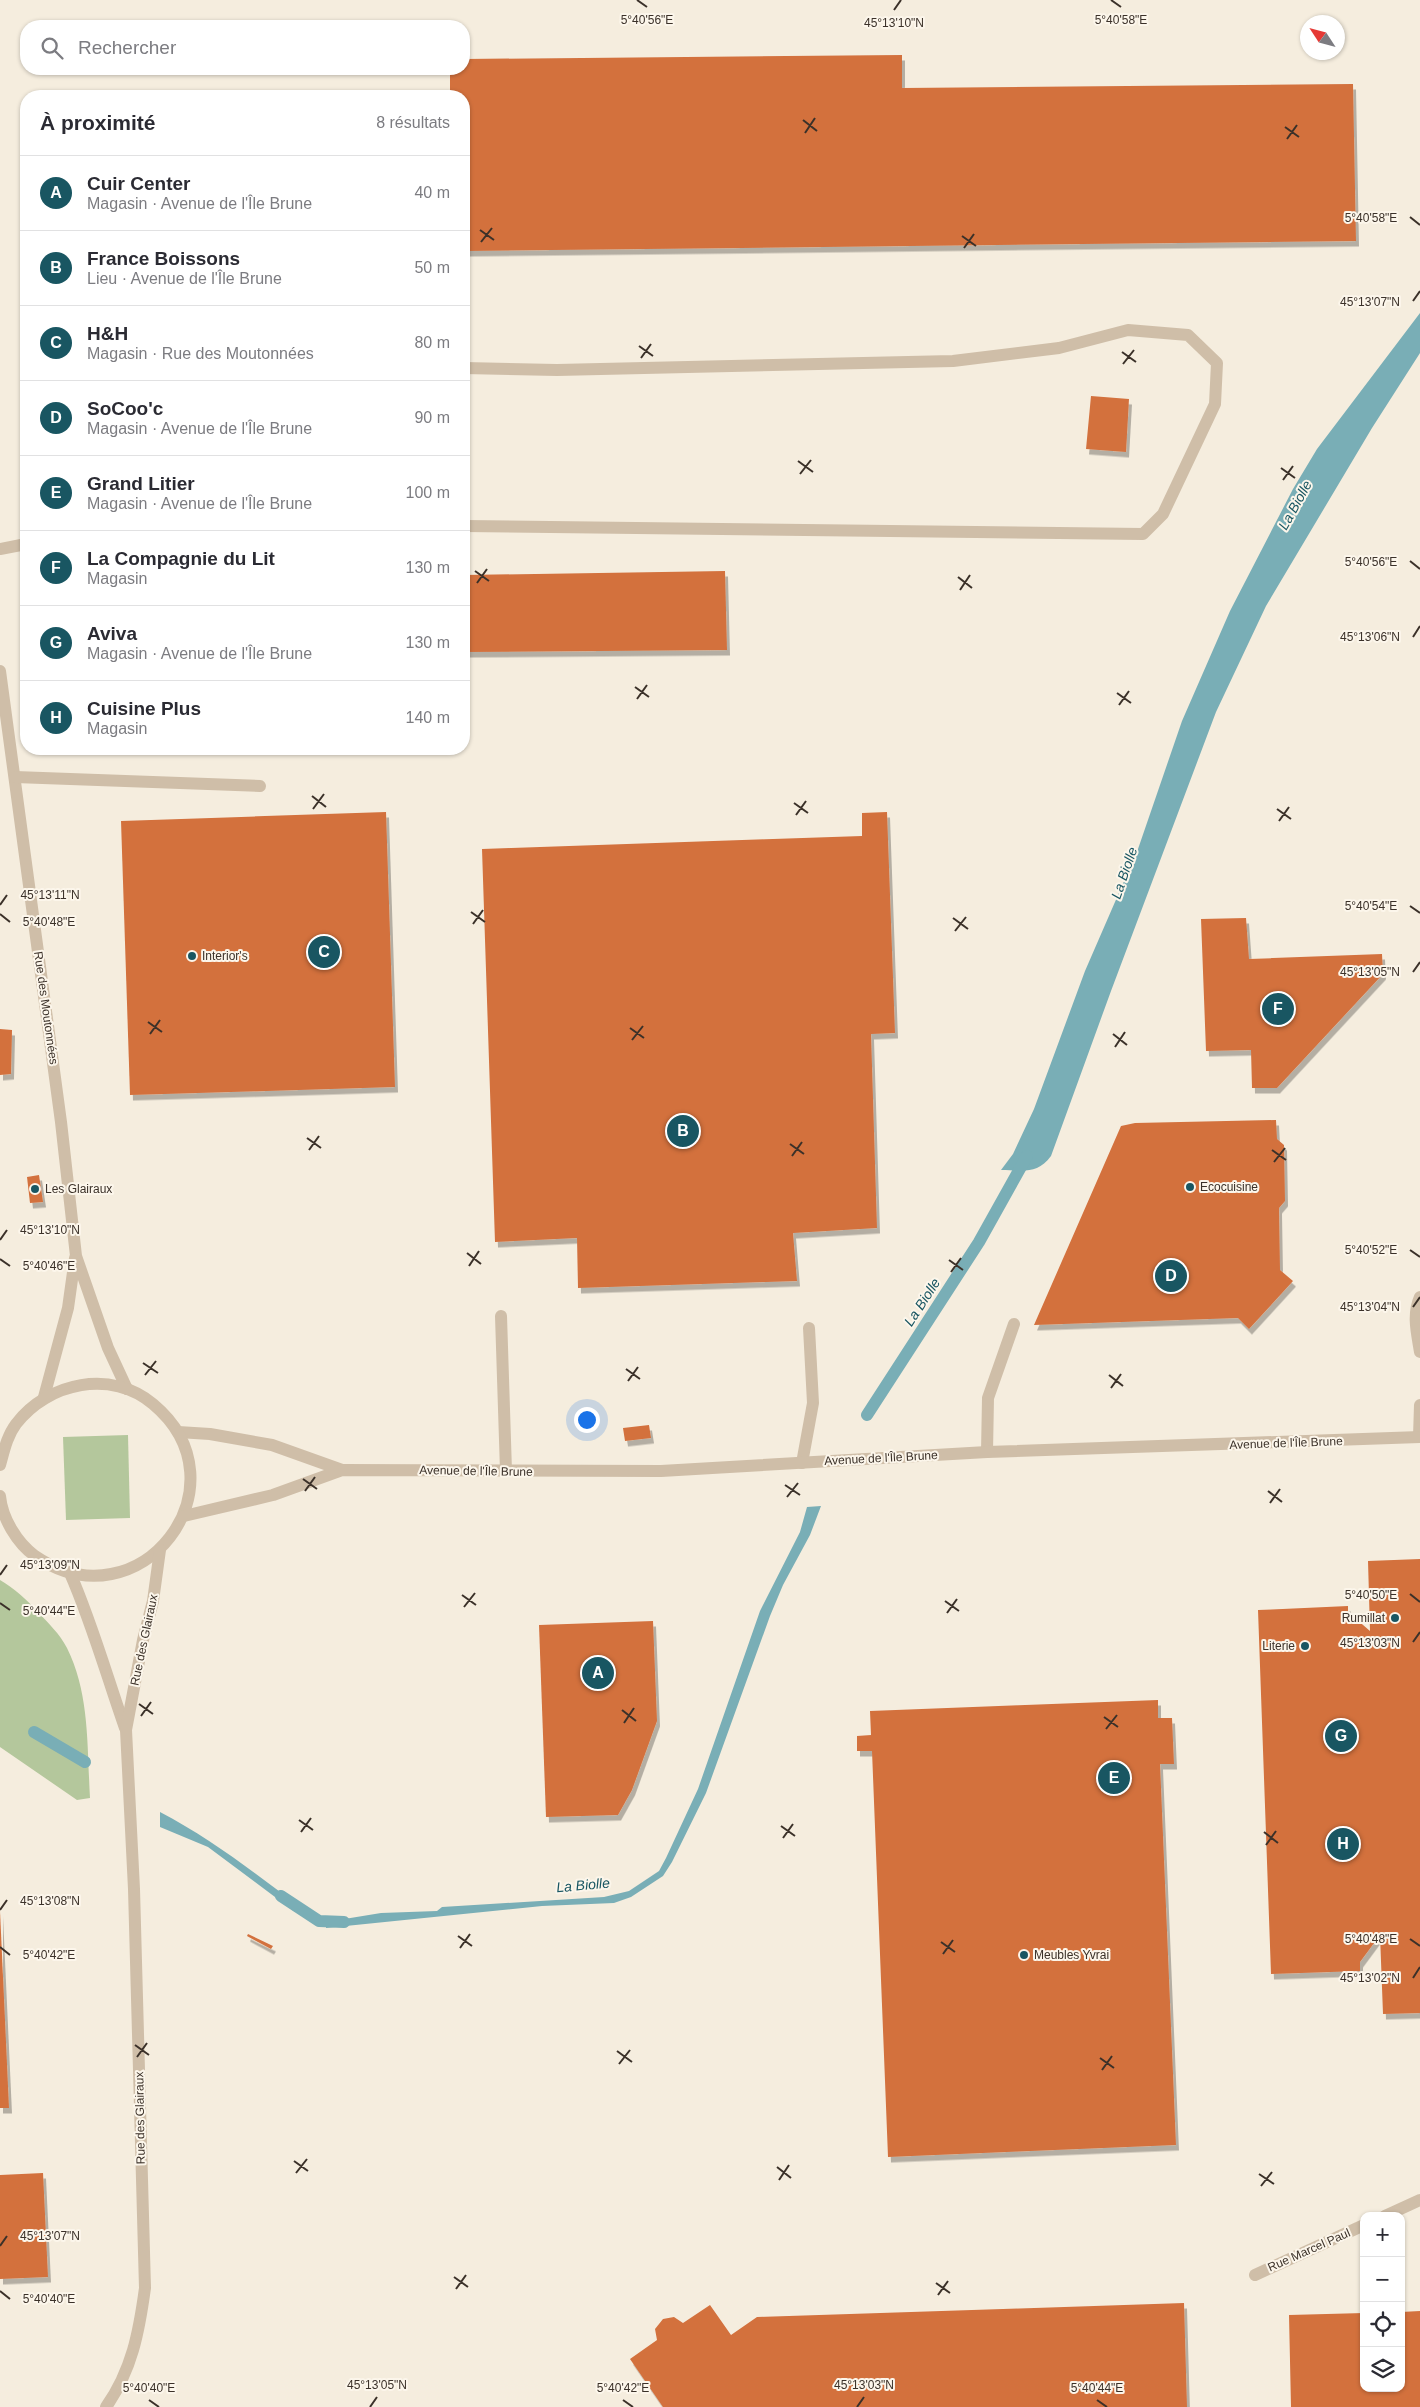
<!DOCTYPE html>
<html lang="fr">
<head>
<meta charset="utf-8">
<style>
  body { margin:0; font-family:Helvetica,sans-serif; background:#f7f7f7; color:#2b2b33 }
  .controls { position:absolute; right:15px; bottom:15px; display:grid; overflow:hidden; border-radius:10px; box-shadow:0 1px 4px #0004 }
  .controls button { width:45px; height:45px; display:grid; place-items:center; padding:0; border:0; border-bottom:1px solid #e1e1e2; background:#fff; color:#2b2b33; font:25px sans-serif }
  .compass { position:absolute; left:1300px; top:15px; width:45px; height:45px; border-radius:50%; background:#fff; box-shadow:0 1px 4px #0004; rotate:306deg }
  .you { position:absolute; left:586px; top:1419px; width:18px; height:18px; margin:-12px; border:4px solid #fff; border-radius:50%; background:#1a73e8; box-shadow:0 0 0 8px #1a73e833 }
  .badge { display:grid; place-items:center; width:32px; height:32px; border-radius:50%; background:#195662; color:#fff; font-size:16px; font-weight:700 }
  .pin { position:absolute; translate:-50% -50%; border:2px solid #fff; box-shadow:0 1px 5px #0006 }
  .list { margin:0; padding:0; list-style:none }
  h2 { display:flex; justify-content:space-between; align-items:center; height:65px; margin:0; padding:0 20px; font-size:21px }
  h2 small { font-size:16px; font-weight:400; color:#7c7c81 }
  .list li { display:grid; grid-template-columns:32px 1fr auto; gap:15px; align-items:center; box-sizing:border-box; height:75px; padding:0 20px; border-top:1px solid #e1e1e2 }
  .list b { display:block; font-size:19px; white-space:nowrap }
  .list p { margin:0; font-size:16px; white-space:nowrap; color:#7c7c81 }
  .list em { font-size:16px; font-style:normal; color:#7c7c81 }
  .icon { flex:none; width:28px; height:28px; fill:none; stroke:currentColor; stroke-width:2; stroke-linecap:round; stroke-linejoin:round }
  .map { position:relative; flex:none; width:1420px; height:2407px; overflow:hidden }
  .search { position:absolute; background:#fff; box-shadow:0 1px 4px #0004; left:20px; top:20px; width:450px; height:55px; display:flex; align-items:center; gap:12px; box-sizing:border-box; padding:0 18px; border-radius:20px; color:#7c7c81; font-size:19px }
  .panel { position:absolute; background:#fff; box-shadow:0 1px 4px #0004; left:20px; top:90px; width:450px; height:665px; border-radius:20px }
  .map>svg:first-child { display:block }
  .green { fill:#b4c79c }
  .water { fill:#79aeb6 }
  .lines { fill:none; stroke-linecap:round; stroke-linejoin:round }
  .stream { stroke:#79aeb6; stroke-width:12 }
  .building { fill:#d3713e; filter:url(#shadow) }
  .minor { stroke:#cfbea8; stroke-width:12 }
  .ticks { fill:none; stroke:#3b3129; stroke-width:2 }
  .poi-dot { fill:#195662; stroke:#fcf6eb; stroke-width:2 }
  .labels { text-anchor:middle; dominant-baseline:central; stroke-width:4; stroke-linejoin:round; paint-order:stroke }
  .poi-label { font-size:12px; fill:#3b3129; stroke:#fcf6eb; text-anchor:start }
  .street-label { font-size:12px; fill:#3b3129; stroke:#fcf6eb }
  .water-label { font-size:14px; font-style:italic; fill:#195662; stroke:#fcf6eb }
  .ticks-label { font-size:12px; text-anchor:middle; fill:#3b3129; stroke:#fcf6eb; stroke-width:4; stroke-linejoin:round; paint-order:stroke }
</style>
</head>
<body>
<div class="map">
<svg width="1420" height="2407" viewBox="0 0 1420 2407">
  <defs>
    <filter id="shadow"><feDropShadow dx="3" dy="5.5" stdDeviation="0" flood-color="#0004"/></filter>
  </defs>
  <rect width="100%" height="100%" fill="#f5edde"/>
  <g class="green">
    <path d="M 128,1435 L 130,1518 L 66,1520 L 63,1437 Z"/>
    <path d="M 0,1580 C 14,1588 27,1600 38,1612 C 48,1623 60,1634 67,1648 C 90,1694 87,1747 90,1798 L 77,1800 L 0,1747 Z"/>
  </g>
  <g class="water">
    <path d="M 1420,313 L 1420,353 L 1372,428 L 1266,606 L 1216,712 L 1111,991 L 1051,1156 C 1037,1175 1023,1170 1001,1170 L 1013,1154 L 1034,1109 L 1085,971 L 1138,849 L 1182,721 L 1230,611 L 1293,489 L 1317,449 Z"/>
    <path d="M 821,1506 L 810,1535 L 783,1585 L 770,1616 L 706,1793 L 672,1862 L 663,1876 L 631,1897 L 614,1903 L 542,1906 L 326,1928 L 326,1922 L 381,1913 L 437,1911 L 442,1907 L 604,1897 L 629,1891 L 659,1871 L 666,1858 L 698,1789 L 760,1611 L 800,1532 L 807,1507 Z"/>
    <path d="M 160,1812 C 208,1837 251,1870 295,1903 L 295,1912 L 208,1847 L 160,1827 Z"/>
  </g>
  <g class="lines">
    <g class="stream">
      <path d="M 867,1415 L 979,1242 L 1027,1156"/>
      <path d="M 34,1732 L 85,1762"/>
      <path d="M 281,1896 L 319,1921 L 344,1922"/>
    </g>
  </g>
  <g class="building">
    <path d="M 902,55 L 902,88 L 1353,84 L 1356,241 L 464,251 L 464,96 L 376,96 L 376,93 L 450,92 L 450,69 L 464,69 L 464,59 Z"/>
    <path d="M 1091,396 L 1129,399 L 1126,452 L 1086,449 Z"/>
    <path d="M 725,571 L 727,650 L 464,652 L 464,575 Z"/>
    <path d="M 386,812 L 395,1087 L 130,1095 L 121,821 Z"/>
    <path d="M 887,812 L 895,1033 L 871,1034 L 877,1228 L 793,1233 L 797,1281 L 578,1288 L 577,1238 L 495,1242 L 482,849 L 862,836 L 862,813 Z"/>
    <path d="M 1246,918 L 1249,959 L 1382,954 L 1383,974 L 1277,1088 L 1252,1088 L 1251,1050 L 1206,1051 L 1201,919 Z"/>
    <path d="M 0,1029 L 12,1030 L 11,1074 L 0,1075 Z"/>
    <path d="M 1276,1120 L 1277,1139 L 1284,1145 L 1285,1201 L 1279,1208 L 1280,1270 L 1293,1281 L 1249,1329 L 1238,1318 L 1034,1325 L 1121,1126 L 1135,1123 Z"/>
    <path d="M 39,1175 L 43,1202 L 30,1203 L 27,1177 Z"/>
    <path d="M 649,1425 L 651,1438 L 625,1441 L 623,1428 Z"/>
    <path d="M 1420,1559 L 1420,2013 L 1383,2014 L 1380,1935 L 1360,1962 L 1360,1971 L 1271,1974 L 1258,1610 L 1348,1606 L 1348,1612 L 1370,1631 L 1368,1561 Z"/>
    <path d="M 653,1621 L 657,1721 L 632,1790 L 618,1815 L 546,1817 L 539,1625 Z"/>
    <path d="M 1158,1700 L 1158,1718 L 1172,1718 L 1174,1764 L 1160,1764 L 1176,2145 L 888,2157 L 872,1751 L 857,1751 L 857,1736 L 871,1735 L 870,1711 Z"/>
    <path d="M 0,1911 L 9,2108 L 0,2108 Z"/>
    <path d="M 248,1934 L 273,1946 L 271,1949 L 247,1936 Z"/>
    <path d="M 43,2173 L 48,2277 L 0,2279 L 0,2175 Z"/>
    <path d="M 1184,2303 L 1187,2407 L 663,2407 L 630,2359 L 657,2340 L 655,2329 L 663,2319 L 674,2317 L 683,2323 L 710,2305 L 731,2335 L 757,2317 Z"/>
    <path d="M 1420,2311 L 1420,2407 L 1291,2407 L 1289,2315 L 1364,2313 L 1364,2388 L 1401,2388 L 1401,2312 Z"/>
  </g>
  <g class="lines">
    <g class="minor">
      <path d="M 464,368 L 557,370 L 953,361 L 1059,348 L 1128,330 L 1188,335 L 1217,363 L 1215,404 L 1163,514 L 1143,534 L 464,526"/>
      <path d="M 0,549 L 26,544"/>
      <path d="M 0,671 L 61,1122 L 76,1256 L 108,1348 L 127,1389"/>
      <path d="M 15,777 L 260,786"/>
      <path d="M 1420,1297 C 1412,1315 1417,1333 1420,1352"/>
      <path d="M 501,1316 L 506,1471"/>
      <path d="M 44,1397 L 68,1308 L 75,1258"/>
      <path d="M 178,1432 L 210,1434 L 272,1445 L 342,1470"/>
      <path d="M 1419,1437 L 1420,1405"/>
      <path d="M 987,1452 L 988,1398 L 1014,1324"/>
      <path d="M 802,1463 L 813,1403 L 809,1328"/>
      <path d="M 0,1465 C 4,1451 7,1436 16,1424 C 48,1382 112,1369 153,1404 C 250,1485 140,1628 35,1556 C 17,1543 2,1518 0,1496"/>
      <path d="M 184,1516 L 273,1495 L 342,1470 L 661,1471 L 987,1452 L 1420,1437"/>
      <path d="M 70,1573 C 92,1623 107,1677 125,1728"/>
      <path d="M 1385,2216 L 1420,2200"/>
      <path d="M 1255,2275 L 1364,2225"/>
      <path d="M 106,2407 C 132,2370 139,2332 145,2288 L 134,1889 L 126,1730 L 143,1640 L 153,1601 L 160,1550"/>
    </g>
  </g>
  <path class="ticks" d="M 637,0 L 647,7M 1111,0 L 1121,7M 894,10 L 901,0M 803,120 L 817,131M 1285,127 L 1299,137M 805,133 L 815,118M 1287,139 L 1297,125M 1410,217 L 1420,225M 480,230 L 494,240M 962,236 L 976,246M 481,242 L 492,228M 964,248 L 974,234M 1413,301 L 1420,291M 639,346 L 653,356M 1122,352 L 1136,362M 641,358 L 651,344M 1123,364 L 1134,350M 798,461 L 813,472M 1281,468 L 1295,478M 800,474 L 811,460M 1283,480 L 1293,466M 1410,561 L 1420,569M 475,571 L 489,581M 958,577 L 972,588M 477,583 L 487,569M 960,590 L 970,575M 1413,637 L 1420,626M 635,687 L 649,697M 1117,693 L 1131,703M 637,699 L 647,685M 1119,705 L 1129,691M 312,796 L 326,807M 794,803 L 808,813M 313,809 L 324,794M 1277,809 L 1291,819M 796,815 L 806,801M 1279,821 L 1289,807M 0,905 L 7,895M 1410,906 L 1420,913M 471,912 L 485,922M 0,914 L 10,922M 953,918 L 968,929M 473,924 L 483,910M 955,931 L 966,917M 1413,972 L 1420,962M 148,1022 L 162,1032M 630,1028 L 644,1038M 150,1034 L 160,1020M 1113,1034 L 1127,1045M 632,1040 L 643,1026M 1115,1047 L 1125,1032M 307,1138 L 321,1148M 790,1144 L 804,1154M 309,1150 L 319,1136M 1272,1150 L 1286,1160M 792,1156 L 802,1142M 1274,1162 L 1285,1148M 0,1240 L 7,1230M 1410,1250 L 1420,1257M 467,1253 L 481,1264M 0,1259 L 10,1266M 949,1260 L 963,1270M 469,1266 L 479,1251M 951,1272 L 961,1258M 1413,1307 L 1420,1297M 143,1363 L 158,1373M 626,1369 L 640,1379M 145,1375 L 156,1361M 1109,1375 L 1123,1386M 628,1381 L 638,1367M 1111,1388 L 1121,1374M 303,1479 L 317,1489M 785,1485 L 800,1495M 305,1491 L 315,1477M 1268,1491 L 1282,1502M 787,1497 L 798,1483M 1270,1503 L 1280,1489M 0,1575 L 7,1565M 1410,1594 L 1420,1602M 462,1595 L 476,1605M 945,1601 L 959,1611M 0,1603 L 10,1610M 464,1607 L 475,1593M 947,1613 L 957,1599M 1413,1642 L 1420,1632M 139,1704 L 153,1714M 622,1710 L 636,1721M 141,1716 L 151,1702M 1104,1717 L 1118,1727M 624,1723 L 634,1708M 1106,1729 L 1117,1715M 299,1820 L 313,1830M 781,1826 L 795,1836M 301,1832 L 311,1818M 1264,1832 L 1278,1843M 783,1838 L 793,1824M 1266,1845 L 1276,1831M 0,1910 L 7,1900M 458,1936 L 472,1946M 1410,1939 L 1420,1946M 941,1942 L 955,1952M 0,1947 L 10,1955M 460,1948 L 470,1934M 943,1954 L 953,1940M 1413,1978 L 1420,1967M 135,2045 L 149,2055M 617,2051 L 632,2062M 137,2057 L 147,2043M 1100,2058 L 1114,2068M 619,2064 L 630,2050M 1102,2070 L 1112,2056M 294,2161 L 308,2171M 777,2167 L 791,2178M 296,2173 L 307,2159M 1259,2174 L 1274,2184M 779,2180 L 789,2165M 1261,2186 L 1272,2172M 0,2246 L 7,2236M 454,2277 L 468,2287M 936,2283 L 950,2293M 456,2289 L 466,2275M 0,2291 L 10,2299M 938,2295 L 948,2281M 149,2400 L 159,2407M 623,2400 L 633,2407M 1097,2400 L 1107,2407M 370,2407 L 377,2397M 857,2407 L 864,2397"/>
  <g class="poi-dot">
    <circle cx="192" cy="956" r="5"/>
    <circle cx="1190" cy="1187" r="5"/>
    <circle cx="35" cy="1189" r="5"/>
    <circle cx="1395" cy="1618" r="5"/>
    <circle cx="1305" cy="1646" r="5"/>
    <circle cx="1024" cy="1955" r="5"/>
  </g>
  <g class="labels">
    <g class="poi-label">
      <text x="202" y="956">Interior's</text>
      <text x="1200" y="1187">Ecocuisine</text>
      <text x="45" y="1189">Les Glairaux</text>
      <text x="1385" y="1618" text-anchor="end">Rumillat</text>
      <text x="1295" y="1646" text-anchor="end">Literie</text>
      <text x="1034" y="1955">Meubles Yvrai</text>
    </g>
    <g class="street-label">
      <text transform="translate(46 1008) rotate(82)">Rue des Moutonnées</text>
      <text transform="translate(1286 1443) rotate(-2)">Avenue de l'Île Brune</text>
      <text transform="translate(881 1458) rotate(-3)">Avenue de l'Île Brune</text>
      <text transform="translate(476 1471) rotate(1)">Avenue de l'Île Brune</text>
      <text transform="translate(144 1640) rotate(-78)">Rue des Glairaux</text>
      <text transform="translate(140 2118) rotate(-91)">Rue des Glairaux</text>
      <text transform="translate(1309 2250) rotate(-24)">Rue Marcel Paul</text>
    </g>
    <g class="water-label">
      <text transform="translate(1295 505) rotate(-61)">La Biolle</text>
      <text transform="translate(1124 873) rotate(-71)">La Biolle</text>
      <text transform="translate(922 1302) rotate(-57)">La Biolle</text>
      <text transform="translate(583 1885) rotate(-5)">La Biolle</text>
    </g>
  </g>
  <g class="ticks-label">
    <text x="1121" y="24">5°40'58"E</text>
    <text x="647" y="24">5°40'56"E</text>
    <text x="894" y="27">45°13'10"N</text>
    <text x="1371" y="222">5°40'58"E</text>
    <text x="1370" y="306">45°13'07"N</text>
    <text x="1371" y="566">5°40'56"E</text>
    <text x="1370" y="641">45°13'06"N</text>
    <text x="50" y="899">45°13'11"N</text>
    <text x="1371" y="910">5°40'54"E</text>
    <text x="49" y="926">5°40'48"E</text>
    <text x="1370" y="976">45°13'05"N</text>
    <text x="50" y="1234">45°13'10"N</text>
    <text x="1371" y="1254">5°40'52"E</text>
    <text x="49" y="1270">5°40'46"E</text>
    <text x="1370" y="1311">45°13'04"N</text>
    <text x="50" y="1569">45°13'09"N</text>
    <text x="1371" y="1599">5°40'50"E</text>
    <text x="49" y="1615">5°40'44"E</text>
    <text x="1370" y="1647">45°13'03"N</text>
    <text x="50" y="1905">45°13'08"N</text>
    <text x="1371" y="1943">5°40'48"E</text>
    <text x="49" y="1959">5°40'42"E</text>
    <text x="1370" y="1982">45°13'02"N</text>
    <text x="50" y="2240">45°13'07"N</text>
    <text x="49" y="2303">5°40'40"E</text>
    <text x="377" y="2389">45°13'05"N</text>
    <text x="864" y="2389">45°13'03"N</text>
    <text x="149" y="2392">5°40'40"E</text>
    <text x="623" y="2392">5°40'42"E</text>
    <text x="1097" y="2392">5°40'44"E</text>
  </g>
</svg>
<div class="controls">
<button>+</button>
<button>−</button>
<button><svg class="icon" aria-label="locate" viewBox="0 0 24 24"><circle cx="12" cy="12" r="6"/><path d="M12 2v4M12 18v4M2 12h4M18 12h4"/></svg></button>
<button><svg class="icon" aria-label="layers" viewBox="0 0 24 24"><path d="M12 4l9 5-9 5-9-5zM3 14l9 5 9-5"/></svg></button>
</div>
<svg class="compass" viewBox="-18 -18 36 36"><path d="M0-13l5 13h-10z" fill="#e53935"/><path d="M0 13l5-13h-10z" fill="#7c7c81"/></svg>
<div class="you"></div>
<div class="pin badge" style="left:598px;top:1673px">A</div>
<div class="pin badge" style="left:683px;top:1131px">B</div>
<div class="pin badge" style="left:324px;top:952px">C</div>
<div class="pin badge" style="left:1171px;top:1276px">D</div>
<div class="pin badge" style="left:1114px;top:1778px">E</div>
<div class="pin badge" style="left:1278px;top:1009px">F</div>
<div class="pin badge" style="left:1341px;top:1736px">G</div>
<div class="pin badge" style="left:1343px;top:1844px">H</div>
<div class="search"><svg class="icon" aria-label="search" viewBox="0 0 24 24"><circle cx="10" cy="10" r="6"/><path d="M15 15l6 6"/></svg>Rechercher</div>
<section class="panel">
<h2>À proximité<small>8 résultats</small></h2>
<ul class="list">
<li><span class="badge">A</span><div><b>Cuir Center</b><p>Magasin · Avenue de l'Île Brune</p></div><em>40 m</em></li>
<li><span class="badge">B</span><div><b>France Boissons</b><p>Lieu · Avenue de l'Île Brune</p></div><em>50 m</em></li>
<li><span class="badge">C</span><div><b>H&amp;H</b><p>Magasin · Rue des Moutonnées</p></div><em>80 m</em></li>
<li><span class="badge">D</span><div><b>SoCoo'c</b><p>Magasin · Avenue de l'Île Brune</p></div><em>90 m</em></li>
<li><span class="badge">E</span><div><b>Grand Litier</b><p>Magasin · Avenue de l'Île Brune</p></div><em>100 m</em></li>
<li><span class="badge">F</span><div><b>La Compagnie du Lit</b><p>Magasin</p></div><em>130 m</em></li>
<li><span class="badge">G</span><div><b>Aviva</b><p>Magasin · Avenue de l'Île Brune</p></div><em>130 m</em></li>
<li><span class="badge">H</span><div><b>Cuisine Plus</b><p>Magasin</p></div><em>140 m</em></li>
</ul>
</section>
</div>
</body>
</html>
